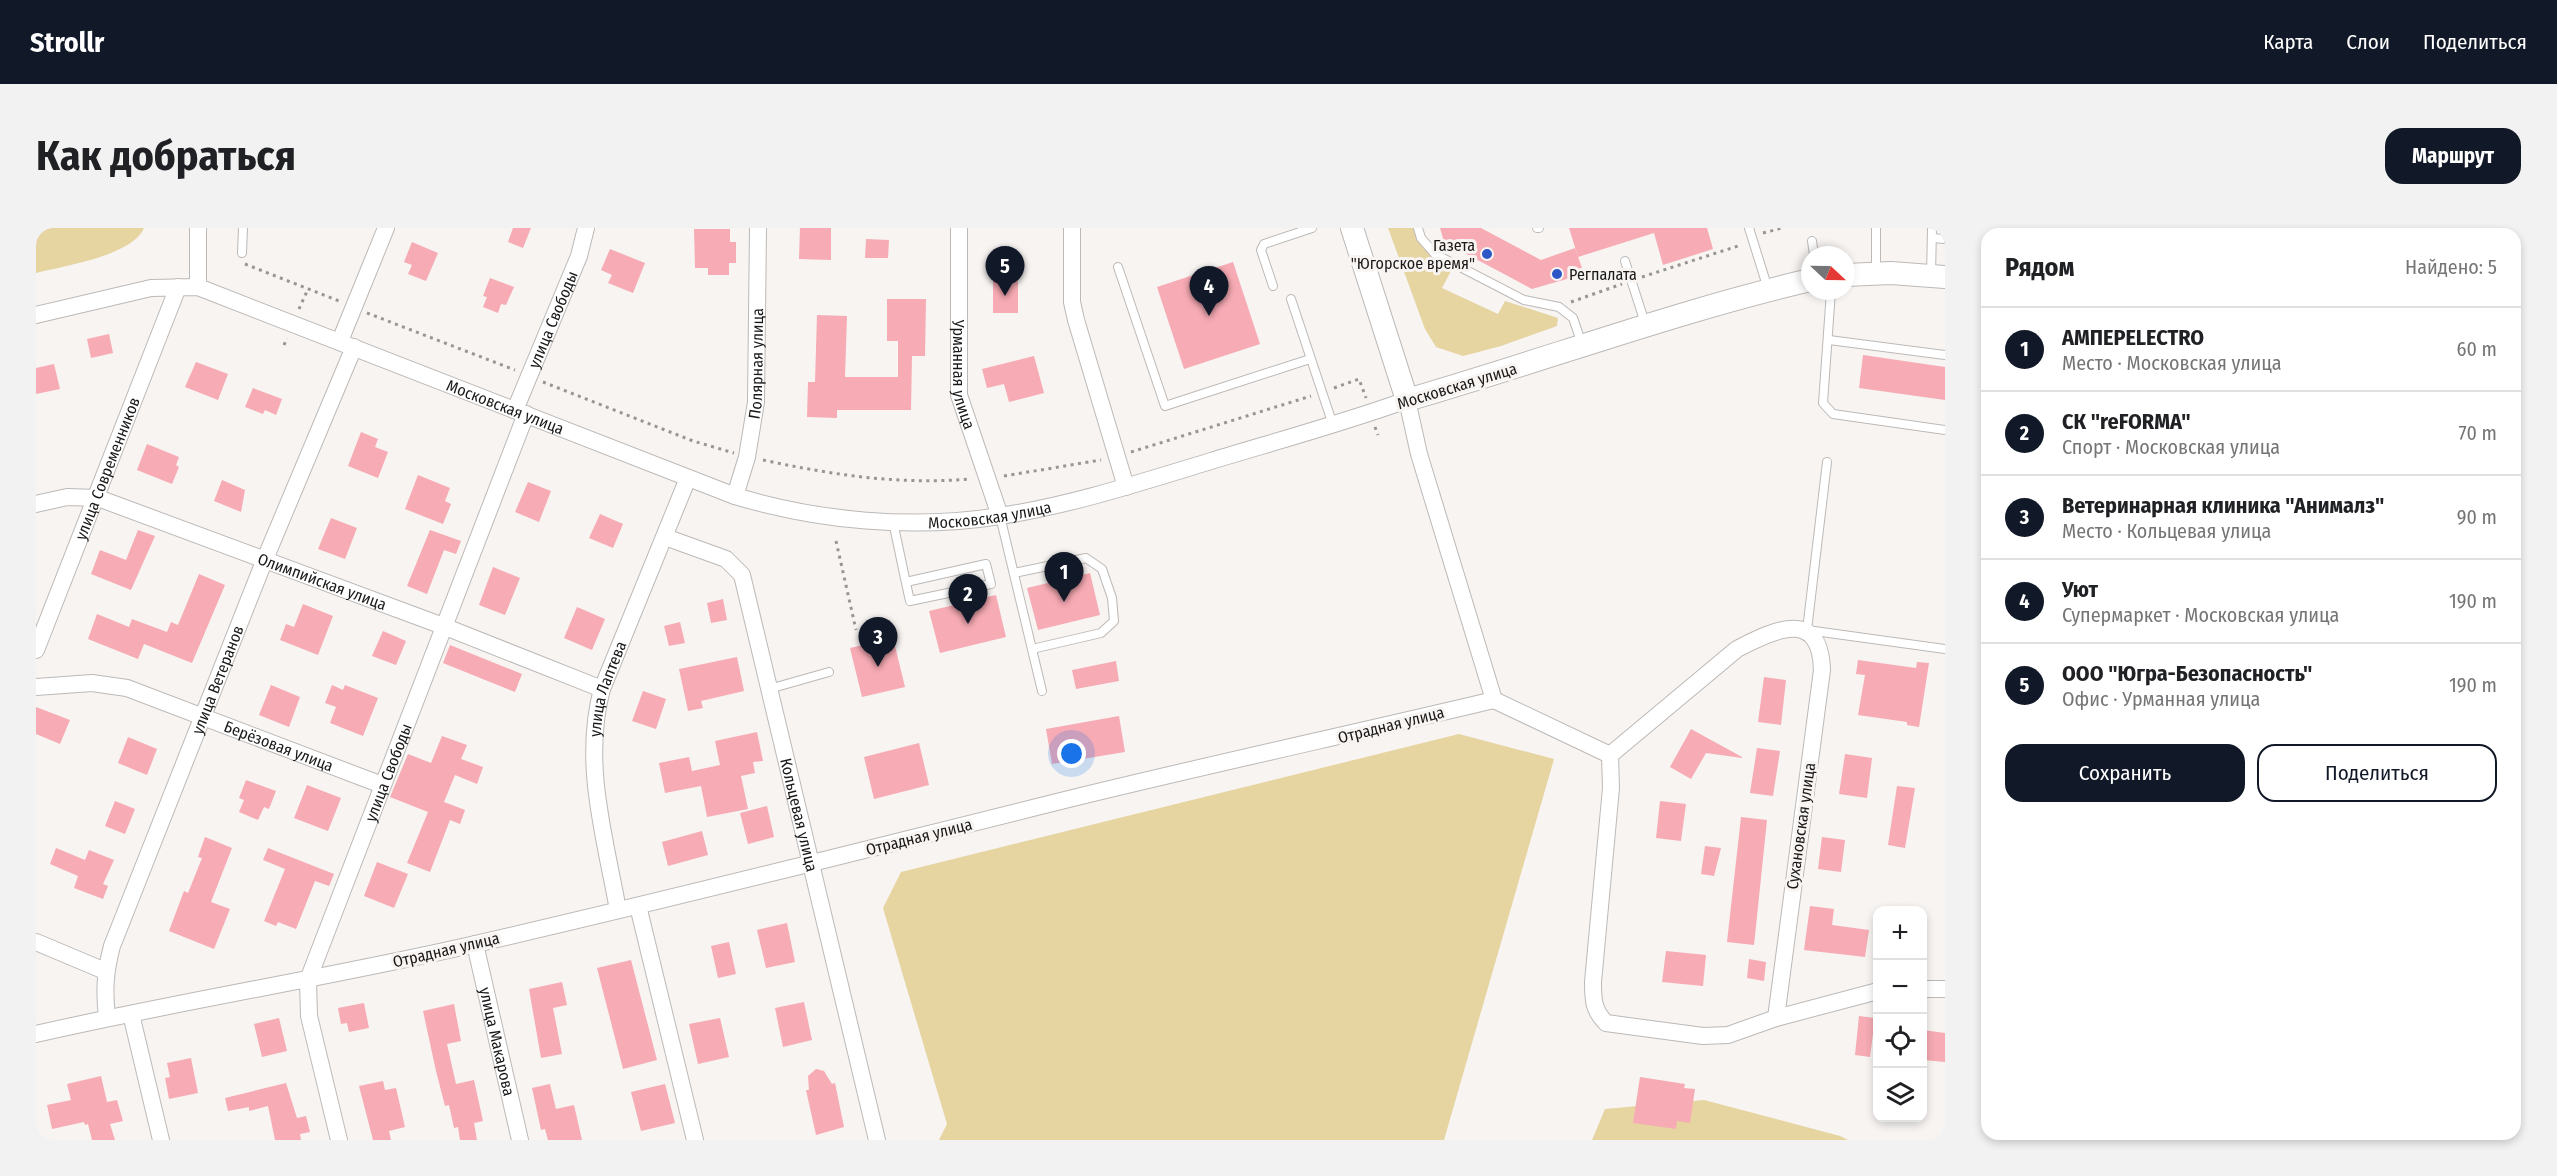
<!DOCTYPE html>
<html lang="ru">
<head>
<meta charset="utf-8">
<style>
  body { margin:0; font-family:"Fira Sans Condensed",sans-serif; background:#f2f2f2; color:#202124 }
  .controls { position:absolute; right:18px; bottom:18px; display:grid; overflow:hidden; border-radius:12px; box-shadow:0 3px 9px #0003 }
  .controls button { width:54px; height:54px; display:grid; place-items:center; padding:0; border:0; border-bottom:2px solid #e0e0e0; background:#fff; color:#202124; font:30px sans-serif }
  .compass { position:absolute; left:1765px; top:18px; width:54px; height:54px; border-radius:50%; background:#fff; box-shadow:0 3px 9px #0003; rotate:112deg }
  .you { position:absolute; left:1036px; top:526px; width:21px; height:21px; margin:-15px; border:4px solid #fff; border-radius:50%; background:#1a73e8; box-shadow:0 0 0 9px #1a73e833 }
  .badge { display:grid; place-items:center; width:39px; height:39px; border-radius:50%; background:#111827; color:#fff; font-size:20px; font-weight:700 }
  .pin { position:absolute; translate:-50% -50px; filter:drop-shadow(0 2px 3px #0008) }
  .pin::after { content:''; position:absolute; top:32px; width:21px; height:18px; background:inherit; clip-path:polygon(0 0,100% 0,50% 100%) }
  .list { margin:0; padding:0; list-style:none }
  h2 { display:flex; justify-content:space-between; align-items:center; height:78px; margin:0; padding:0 24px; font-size:26px }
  h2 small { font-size:20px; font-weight:400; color:#757577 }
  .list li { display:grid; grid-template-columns:39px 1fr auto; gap:18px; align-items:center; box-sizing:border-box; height:84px; padding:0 24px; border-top:2px solid #e0e0e0 }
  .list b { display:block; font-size:22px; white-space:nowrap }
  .list p { margin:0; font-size:20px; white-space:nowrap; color:#757577 }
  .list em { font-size:20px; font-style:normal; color:#757577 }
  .actions { display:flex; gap:12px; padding:18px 24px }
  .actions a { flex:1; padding:14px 0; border:2px solid #111827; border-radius:18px; text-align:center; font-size:21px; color:#111827 }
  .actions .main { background:#111827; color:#fff }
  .icon { flex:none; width:33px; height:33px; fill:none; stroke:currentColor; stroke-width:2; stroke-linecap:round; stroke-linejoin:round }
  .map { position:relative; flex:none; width:1909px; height:912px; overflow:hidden; border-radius:18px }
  header { display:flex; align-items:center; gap:36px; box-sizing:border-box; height:84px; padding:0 30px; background:#111827; color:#fff }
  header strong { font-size:28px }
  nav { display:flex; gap:33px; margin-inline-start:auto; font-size:21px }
  .intro { display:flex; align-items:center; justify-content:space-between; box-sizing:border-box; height:144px; padding:0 36px }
  h1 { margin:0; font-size:42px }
  .button { padding:15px 27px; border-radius:18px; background:#111827; color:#fff; font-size:21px; font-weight:700 }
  main { display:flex; gap:36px; padding:0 36px }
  aside { flex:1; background:#fff; border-radius:18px; box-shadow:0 3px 9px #0003 }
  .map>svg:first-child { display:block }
  .green { fill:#e6d4a1 }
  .building { fill:#f7abb4 }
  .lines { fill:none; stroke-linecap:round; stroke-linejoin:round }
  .lane-casing { stroke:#bcb9b7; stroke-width:10 }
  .street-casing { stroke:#bcb9b7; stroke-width:18 }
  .secondary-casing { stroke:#bcb9b7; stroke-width:24 }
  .path { stroke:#989694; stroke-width:3; stroke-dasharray:3 4.5; stroke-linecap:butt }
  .lane { stroke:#fff; stroke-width:8 }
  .street { stroke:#fff; stroke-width:16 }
  .secondary { stroke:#fff; stroke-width:22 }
  .poi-dot { fill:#2d57c7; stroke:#f7f4f2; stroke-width:2 }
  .labels { text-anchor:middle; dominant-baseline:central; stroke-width:6; stroke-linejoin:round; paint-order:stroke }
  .poi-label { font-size:16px; fill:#1a1918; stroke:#f7f4f2; text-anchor:end }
  .street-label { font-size:16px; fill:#1a1918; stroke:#f7f4f2 }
</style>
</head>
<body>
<header>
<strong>Strollr</strong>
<nav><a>Карта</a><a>Слои</a><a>Поделиться</a></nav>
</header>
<div class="intro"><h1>Как добраться</h1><a class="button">Маршрут</a></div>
<main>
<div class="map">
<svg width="1909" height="912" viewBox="0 0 1909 912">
  <rect width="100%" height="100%" fill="#f7f4f2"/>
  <g class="green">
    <path d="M 0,0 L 108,0 C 96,28 27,38 0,45 Z"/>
    <path d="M 1352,0 L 1382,0 L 1394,28 L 1415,43 L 1406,60 L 1462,86 L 1469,73 L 1522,90 L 1521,98 L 1465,118 L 1427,128 L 1400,119 L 1389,101 Z"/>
    <path d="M 1423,506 L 1518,531 L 1408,912 L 903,912 L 911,896 L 847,680 L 865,644 Z"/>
    <path d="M 1668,872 L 1804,908 L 1812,912 L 1556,912 L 1569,881 Z"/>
  </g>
  <g class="building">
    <path d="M 477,0 L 495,0 L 487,20 L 472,14 Z"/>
    <path d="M 764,0 L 795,0 L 795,32 L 763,31 Z"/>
    <path d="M 1404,0 L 1445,0 L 1505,32 L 1539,20 L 1548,46 L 1496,61 L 1408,14 Z"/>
    <path d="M 1533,0 L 1671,0 L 1677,21 L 1627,37 L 1618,5 L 1542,29 Z"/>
    <path d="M 658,1 L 694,1 L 694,14 L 700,14 L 700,35 L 693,35 L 693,47 L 672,47 L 672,40 L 659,40 Z"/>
    <path d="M 830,11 L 853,12 L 852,30 L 829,30 Z"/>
    <path d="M 376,14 L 402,25 L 390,53 L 372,46 L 376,37 L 368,34 Z"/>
    <path d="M 574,21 L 609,35 L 597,65 L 572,55 L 576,47 L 565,42 Z"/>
    <path d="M 1197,34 L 1224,116 L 1148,141 L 1121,59 Z"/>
    <path d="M 454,50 L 478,59 L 470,77 L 465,76 L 462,85 L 447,79 L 451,69 L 447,68 Z"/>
    <rect x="957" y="50" width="25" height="35"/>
    <path d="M 851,71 L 890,71 L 889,128 L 876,128 L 875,182 L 801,182 L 801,190 L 771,189 L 772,154 L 779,154 L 781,87 L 811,88 L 809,149 L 862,149 L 862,113 L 851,113 Z"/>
    <path d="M 73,106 L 77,125 L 55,130 L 51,111 Z"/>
    <path d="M 1827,127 L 1909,139 L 1909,172 L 1823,160 Z"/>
    <path d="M 998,128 L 1008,165 L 973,174 L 968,156 L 951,160 L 946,141 Z"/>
    <path d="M 160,134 L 192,146 L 182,172 L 149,159 Z"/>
    <path d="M 18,136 L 24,161 L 0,166 L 0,140 Z"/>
    <path d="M 217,160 L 246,171 L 240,187 L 229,182 L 227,186 L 209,179 Z"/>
    <path d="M 325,204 L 342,211 L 339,219 L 352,224 L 342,250 L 312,238 Z"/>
    <path d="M 111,216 L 143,229 L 140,237 L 143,239 L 136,256 L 101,242 Z"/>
    <path d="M 382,247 L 414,260 L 409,273 L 415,276 L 407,296 L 369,281 Z"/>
    <path d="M 186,252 L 209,262 L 205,284 L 178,273 Z"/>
    <path d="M 492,254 L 515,263 L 503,294 L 479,284 Z"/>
    <path d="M 564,286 L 587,296 L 577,320 L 553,310 Z"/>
    <path d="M 295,290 L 321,300 L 309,331 L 282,321 Z"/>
    <path d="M 102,302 L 119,308 L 95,362 L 55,346 L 64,322 L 90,332 Z"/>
    <path d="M 394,302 L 425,313 L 420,326 L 408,322 L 391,366 L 371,358 Z"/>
    <path d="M 457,339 L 484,350 L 469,387 L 443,377 Z"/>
    <path d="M 1054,345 L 1064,387 L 1002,402 L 991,360 Z"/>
    <path d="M 163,346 L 189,357 L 156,435 L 108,416 L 102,431 L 52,411 L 61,386 L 93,399 L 96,391 L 131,404 L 135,394 L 142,397 Z"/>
    <path d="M 960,367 L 970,409 L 904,425 L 893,383 Z"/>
    <path d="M 687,371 L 691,392 L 675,395 L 671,375 Z"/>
    <path d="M 267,376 L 297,388 L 282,427 L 244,412 L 250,396 L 258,399 Z"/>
    <path d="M 541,379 L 569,391 L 556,422 L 528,410 Z"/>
    <path d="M 644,394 L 649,415 L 633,418 L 628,398 Z"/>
    <path d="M 347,403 L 370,413 L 360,437 L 336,428 Z"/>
    <path d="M 857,410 L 869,459 L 826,469 L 814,420 Z"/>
    <path d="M 414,417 L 486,446 L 479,464 L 407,435 Z"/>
    <path d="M 701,429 L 708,463 L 665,473 L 667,480 L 652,483 L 643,441 Z"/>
    <path d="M 1822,432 L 1880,440 L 1881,434 L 1893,435 L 1883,499 L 1871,497 L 1871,494 L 1822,487 L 1829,447 L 1820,446 Z"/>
    <path d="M 1080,433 L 1083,453 L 1040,461 L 1036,442 Z"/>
    <path d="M 1728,449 L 1750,452 L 1745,497 L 1722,494 Z"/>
    <path d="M 235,457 L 264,469 L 253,499 L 223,487 Z"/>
    <path d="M 296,457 L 307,462 L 309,457 L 342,470 L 327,508 L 294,495 L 300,479 L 289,475 Z"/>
    <path d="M 607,463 L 630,471 L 620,501 L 596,493 Z"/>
    <path d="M 0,479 L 34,492 L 24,516 L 0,506 Z"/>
    <path d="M 1083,488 L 1089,524 L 1016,536 L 1010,501 Z"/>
    <path d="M 1655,501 L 1706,529 L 1706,530 L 1670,525 L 1655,551 L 1634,539 Z"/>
    <path d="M 721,504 L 727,533 L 717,534 L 719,545 L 705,548 L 712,581 L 671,589 L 665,558 L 629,565 L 623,535 L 653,529 L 656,543 L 684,537 L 679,513 Z"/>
    <path d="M 406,508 L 431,517 L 425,531 L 447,539 L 441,556 L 419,547 L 408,574 L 429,582 L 424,596 L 414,592 L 394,644 L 371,635 L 392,584 L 354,569 L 372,526 L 395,535 Z"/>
    <path d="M 92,509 L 121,521 L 111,547 L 82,535 Z"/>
    <path d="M 883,515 L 893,557 L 838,571 L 828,529 Z"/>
    <path d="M 1721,520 L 1744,523 L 1737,568 L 1714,565 Z"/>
    <path d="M 1809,526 L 1836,530 L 1831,570 L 1803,566 Z"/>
    <path d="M 210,552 L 240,563 L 233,581 L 228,579 L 222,592 L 203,584 L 208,572 L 203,570 Z"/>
    <path d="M 271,557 L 305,570 L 292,603 L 258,590 Z"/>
    <path d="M 1861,558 L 1879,560 L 1869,620 L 1852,617 Z"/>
    <path d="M 79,573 L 99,581 L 89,606 L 69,598 Z"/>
    <path d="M 1624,573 L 1650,576 L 1645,613 L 1620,610 Z"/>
    <path d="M 731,578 L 738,609 L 712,616 L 704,585 Z"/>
    <path d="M 1705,589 L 1731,592 L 1718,717 L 1691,714 Z"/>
    <path d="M 666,603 L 672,627 L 632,638 L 626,614 Z"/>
    <path d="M 169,609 L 196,620 L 175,674 L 194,681 L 178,721 L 133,703 L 148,663 L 152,665 L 166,630 L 162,629 Z"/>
    <path d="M 1786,609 L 1809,612 L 1805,644 L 1782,641 Z"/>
    <path d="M 1669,618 L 1685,620 L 1678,648 L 1665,646 Z"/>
    <path d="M 20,620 L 49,632 L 53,622 L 78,632 L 67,656 L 72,658 L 67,671 L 38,660 L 42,648 L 14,636 Z"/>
    <path d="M 232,620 L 298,646 L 293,658 L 279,653 L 260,701 L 242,694 L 240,698 L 228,693 L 249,641 L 227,632 Z"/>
    <path d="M 341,634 L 372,646 L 358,680 L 328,668 Z"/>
    <path d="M 1774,678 L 1798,681 L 1796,697 L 1833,702 L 1829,729 L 1768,722 Z"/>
    <path d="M 751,695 L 759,734 L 730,740 L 721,702 Z"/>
    <path d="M 693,714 L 700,746 L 682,750 L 675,718 Z"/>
    <path d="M 1630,723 L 1670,727 L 1667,758 L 1626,754 Z"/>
    <path d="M 1713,731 L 1730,734 L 1728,753 L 1711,750 Z"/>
    <path d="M 595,732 L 621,832 L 587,841 L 561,740 Z"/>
    <path d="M 526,754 L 531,777 L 517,780 L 526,826 L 505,830 L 493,761 Z"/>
    <path d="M 768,774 L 776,812 L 747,819 L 739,780 Z"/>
    <path d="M 328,775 L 333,800 L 313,804 L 311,795 L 305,796 L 302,780 Z"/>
    <path d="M 418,776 L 425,813 L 411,816 L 420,856 L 438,852 L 447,893 L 438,895 L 441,912 L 424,912 L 422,899 L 418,900 L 413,877 L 409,878 L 400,843 L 387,783 Z"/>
    <path d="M 1823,788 L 1839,790 L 1834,829 L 1819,827 Z"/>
    <path d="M 243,790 L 251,823 L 226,829 L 218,796 Z"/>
    <path d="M 684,790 L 693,829 L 662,836 L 653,796 Z"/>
    <path d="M 1887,802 L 1909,805 L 1909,834 L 1887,832 Z"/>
    <path d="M 155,830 L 162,865 L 133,871 L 129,850 L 134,849 L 131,835 Z"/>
    <path d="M 780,841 L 788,843 L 796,856 L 799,855 L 808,899 L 780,907 L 770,862 L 773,862 L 772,848 Z"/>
    <path d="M 65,848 L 71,874 L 81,872 L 87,893 L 74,896 L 79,912 L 56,912 L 52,896 L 49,897 L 48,894 L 16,901 L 11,877 L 35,872 L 31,856 Z"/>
    <path d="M 1604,849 L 1649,856 L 1648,860 L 1659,861 L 1654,895 L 1641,893 L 1640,901 L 1597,895 Z"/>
    <path d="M 347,853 L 349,862 L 360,860 L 369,899 L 353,903 L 355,912 L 337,912 L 323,858 Z"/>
    <path d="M 250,855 L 261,890 L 270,888 L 274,904 L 264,906 L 265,912 L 239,912 L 232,878 L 213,883 L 213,879 L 192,883 L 189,870 Z"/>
    <path d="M 514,856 L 520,881 L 538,877 L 546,912 L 512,912 L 509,901 L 505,902 L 496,860 Z"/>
    <path d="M 629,856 L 639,895 L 605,903 L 595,864 Z"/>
  </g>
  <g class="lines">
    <g class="lane-casing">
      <g id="lane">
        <path d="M 1382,0 L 1385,10 L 1399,26 L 1488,72 L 1523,79 L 1537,90 L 1546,116"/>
        <path d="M 1501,0 L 1503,0"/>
        <path d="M 1713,0 L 1732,61"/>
        <path d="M 1896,10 L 1909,11"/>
        <path d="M 1776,13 L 1778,27"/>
        <path d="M 206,25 L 207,0"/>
        <path d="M 1589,33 L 1609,95"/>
        <path d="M 1082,39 L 1129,178 L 1274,131"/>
        <path d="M 1840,45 L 1840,0"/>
        <path d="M 1895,47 L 1896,0"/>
        <path d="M 1237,58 L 1225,22 L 1228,16 L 1276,0"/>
        <path d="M 1795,63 L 1787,175 L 1797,186 L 1909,202"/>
        <path d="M 1255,71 L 1297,197"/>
        <path d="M 1793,112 L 1909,127"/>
        <path d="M 1791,234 L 1771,402 L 1909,421"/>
        <path d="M 964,288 L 1006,463"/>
        <path d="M 857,294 C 863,321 868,347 874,373 L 955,356 L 950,336 L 870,354"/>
        <path d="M 978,345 L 1050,330 L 1066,341 L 1076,370 L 1078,393 L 1065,405 L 996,421"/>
        <path d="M 733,461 L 793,444"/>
      </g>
    </g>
    <g class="street-casing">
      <g id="street">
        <path id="s1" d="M 923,0 L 923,167 L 964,288"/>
        <path d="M 1036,0 L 1036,74 L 1040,92 L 1090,259"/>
        <path d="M 162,59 L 162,0"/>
        <path id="s2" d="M 0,87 L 115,60 L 162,59 L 699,268 C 783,293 876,302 964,288 C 1036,277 1106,254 1175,233 C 1241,213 1307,195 1371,172 L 1383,226 L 1458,472 C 1319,505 1180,535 1041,569 C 839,619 637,671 435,717 C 290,750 144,773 0,806"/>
        <path d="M 304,113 L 350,0"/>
        <path id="s3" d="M 479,182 L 543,28 L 550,0"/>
        <path id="s4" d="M 699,268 L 711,229 L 720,174 L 722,0"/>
        <path id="s5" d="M 0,276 L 31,269 L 62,270 L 407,398 L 566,461"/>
        <path id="s6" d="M 629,309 L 690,331 L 706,347 L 841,912"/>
        <path id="s7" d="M 0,422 L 142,59"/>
        <path id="s8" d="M 0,459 L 56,455 L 91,460 L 346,557"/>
        <path d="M 1458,472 L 1574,527 L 1701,421 C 1739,401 1784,380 1786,442 L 1740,790"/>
        <path d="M 1574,527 L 1575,560 L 1557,754 C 1557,771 1557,782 1570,795 L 1667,808 L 1692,807 L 1740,790 L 1842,763"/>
        <path d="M 602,678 L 659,912"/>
        <path id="s9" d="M 582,682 C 569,609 546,535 566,461 L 652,250"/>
        <path d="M 0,714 L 69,743"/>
        <path id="s10" d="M 439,716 L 484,912"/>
        <path d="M 1886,761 L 1909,761"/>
        <path d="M 95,786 L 125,912"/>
        <path id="s11" d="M 71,789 C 68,763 69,744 76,718 L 229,331 L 318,119"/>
        <path id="s12" d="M 303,912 L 273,788 L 272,752 L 490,186"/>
      </g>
    </g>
    <g class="secondary-casing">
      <g id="secondary">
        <path d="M 1316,0 L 1371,172 C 1506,133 1638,84 1774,52"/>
        <path d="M 1810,47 L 1855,45 L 1909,49"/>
      </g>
    </g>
    <g class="path">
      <path d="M 1727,5 L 1746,0"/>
      <path d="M 209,36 L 303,73"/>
      <path d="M 1606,49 L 1705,17"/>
      <path d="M 1535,74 L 1586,56"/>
      <path d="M 263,81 L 272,61"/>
      <path d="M 331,85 L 479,142"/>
      <path d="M 248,117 L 251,110"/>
      <path d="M 507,154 L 657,213 L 698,225"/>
      <path d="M 1298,160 L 1323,151 L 1330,170"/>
      <path d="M 1339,199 L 1342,207"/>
      <path d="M 1095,224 L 1275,168"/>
      <path d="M 727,232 C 797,247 863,257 935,251"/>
      <path d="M 968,248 L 1065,232"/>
      <path d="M 800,313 L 820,402"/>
    </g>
    <use href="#lane" class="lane"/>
    <use href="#street" class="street"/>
    <use href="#secondary" class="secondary"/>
  </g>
  <g class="poi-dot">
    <circle cx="1451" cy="26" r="6"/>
    <circle cx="1521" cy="46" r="6"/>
  </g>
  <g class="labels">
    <g class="poi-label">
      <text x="1439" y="17">Газета<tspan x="1439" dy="18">"Югорское время"</tspan></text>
      <text x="1533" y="46" text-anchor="start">Регпалата</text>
    </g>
    <g class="street-label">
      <text stroke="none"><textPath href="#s3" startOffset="98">улица Свободы</textPath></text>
      <text stroke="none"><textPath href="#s4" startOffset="135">Полярная улица</textPath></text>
      <text stroke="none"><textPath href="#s1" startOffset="147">Урманная улица</textPath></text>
      <text transform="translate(1421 158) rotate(-17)">Московская улица</text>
      <text stroke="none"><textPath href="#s2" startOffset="495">Московская улица</textPath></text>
      <text stroke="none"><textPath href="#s7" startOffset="195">улица Современников</textPath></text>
      <text stroke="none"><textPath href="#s2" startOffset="999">Московская улица</textPath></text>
      <text stroke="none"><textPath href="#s5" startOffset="302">Олимпийская улица</textPath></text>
      <text stroke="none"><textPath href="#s11" startOffset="358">улица Ветеранов</textPath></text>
      <text stroke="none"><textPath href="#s9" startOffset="225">улица Лаптева</textPath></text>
      <text transform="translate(1355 497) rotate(-14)">Отрадная улица</text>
      <text stroke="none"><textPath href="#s8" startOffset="254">Берёзовая улица</textPath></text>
      <text stroke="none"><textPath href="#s12" startOffset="386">улица Свободы</textPath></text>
      <text stroke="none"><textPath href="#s6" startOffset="334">Кольцевая улица</textPath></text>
      <text transform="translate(1765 598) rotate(-82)">Сухановская улица</text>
      <text transform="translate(883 609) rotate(-14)">Отрадная улица</text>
      <text transform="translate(410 722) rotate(-13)">Отрадная улица</text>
      <text stroke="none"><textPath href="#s10" startOffset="100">улица Макарова</textPath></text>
    </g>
  </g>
</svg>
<div class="controls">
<button>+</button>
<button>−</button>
<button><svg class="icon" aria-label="locate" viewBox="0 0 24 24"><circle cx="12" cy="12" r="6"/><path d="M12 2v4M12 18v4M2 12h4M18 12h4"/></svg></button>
<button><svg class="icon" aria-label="layers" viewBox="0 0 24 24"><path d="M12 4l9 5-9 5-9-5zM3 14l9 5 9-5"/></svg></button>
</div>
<svg class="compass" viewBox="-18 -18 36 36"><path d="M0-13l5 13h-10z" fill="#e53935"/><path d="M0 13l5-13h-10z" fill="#757577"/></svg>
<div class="you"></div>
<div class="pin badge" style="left:1028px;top:374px">1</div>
<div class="pin badge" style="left:932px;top:396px">2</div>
<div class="pin badge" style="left:842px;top:439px">3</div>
<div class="pin badge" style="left:1173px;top:88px">4</div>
<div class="pin badge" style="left:969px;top:68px">5</div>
</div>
<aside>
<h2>Рядом<small>Найдено: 5</small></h2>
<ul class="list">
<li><span class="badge">1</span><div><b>АМПЕРELECTRO</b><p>Место · Московская улица</p></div><em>60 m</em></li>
<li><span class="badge">2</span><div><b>СК &quot;reFORMA&quot;</b><p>Спорт · Московская улица</p></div><em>70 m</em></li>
<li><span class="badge">3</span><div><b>Ветеринарная клиника &quot;Анималз&quot;</b><p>Место · Кольцевая улица</p></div><em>90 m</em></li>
<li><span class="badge">4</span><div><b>Уют</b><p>Супермаркет · Московская улица</p></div><em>190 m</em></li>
<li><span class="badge">5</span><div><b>ООО &quot;Югра-Безопасность&quot;</b><p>Офис · Урманная улица</p></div><em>190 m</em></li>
</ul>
<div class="actions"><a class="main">Сохранить</a><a>Поделиться</a></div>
</aside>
</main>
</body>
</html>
